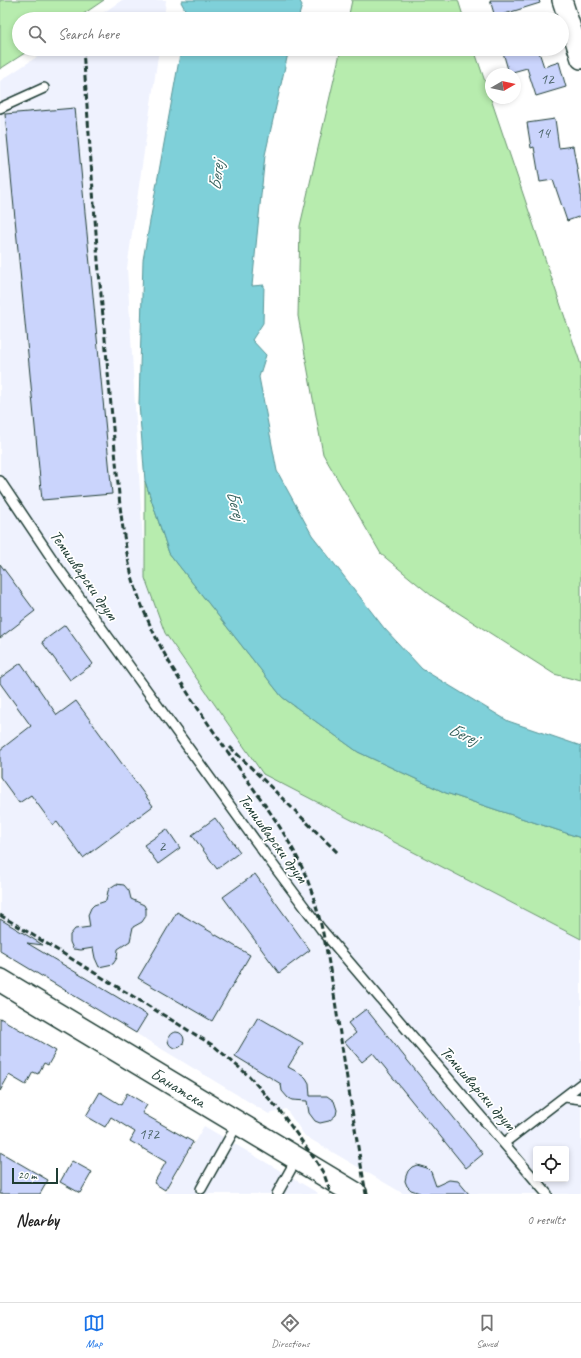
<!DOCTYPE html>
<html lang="en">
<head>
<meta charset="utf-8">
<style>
  body { margin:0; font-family:Caveat,sans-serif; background:#f6f6f6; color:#222 }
  .controls { position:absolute; right:12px; bottom:12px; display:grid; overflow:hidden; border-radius:4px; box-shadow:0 2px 6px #0003 }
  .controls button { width:36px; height:36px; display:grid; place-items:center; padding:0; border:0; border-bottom:1px solid #e0e0e0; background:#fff; color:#222; font:20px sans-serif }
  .compass { position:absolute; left:485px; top:68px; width:36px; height:36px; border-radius:50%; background:#fff; box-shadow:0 2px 6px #0003; rotate:81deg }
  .scale { position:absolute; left:12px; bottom:10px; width:46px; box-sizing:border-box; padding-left:4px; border:2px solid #1f3d34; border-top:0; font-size:11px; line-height:14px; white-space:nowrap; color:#1f3d34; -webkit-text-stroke:3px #fff; paint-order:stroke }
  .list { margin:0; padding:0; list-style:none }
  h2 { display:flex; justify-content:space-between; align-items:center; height:52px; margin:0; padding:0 16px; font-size:17px }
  h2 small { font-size:13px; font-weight:400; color:#767676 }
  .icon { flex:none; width:22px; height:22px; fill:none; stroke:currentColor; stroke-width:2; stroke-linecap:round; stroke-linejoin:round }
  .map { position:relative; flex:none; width:581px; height:1194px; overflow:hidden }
  .search { position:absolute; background:#fff; box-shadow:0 2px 6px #0003; left:12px; right:12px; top:12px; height:44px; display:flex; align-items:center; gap:10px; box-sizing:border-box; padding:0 14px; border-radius:22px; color:#767676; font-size:15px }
  .sheet { height:108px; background:#fff }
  nav { display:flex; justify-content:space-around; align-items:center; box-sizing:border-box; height:56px; border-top:1px solid #e0e0e0; background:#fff; font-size:11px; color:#767676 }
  nav a { display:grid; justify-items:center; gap:2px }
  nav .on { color:#1a73e8 }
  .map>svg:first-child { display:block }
  .built { fill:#eff2fe; fill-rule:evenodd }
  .green { fill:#b7ecae; stroke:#6b9471 }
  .water { fill:#7fd0d9; stroke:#599597 }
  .building { fill:#cad4fc; stroke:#1f3d34 }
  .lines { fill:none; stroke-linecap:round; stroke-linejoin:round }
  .service-casing { stroke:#1f3d34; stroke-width:12 }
  .minor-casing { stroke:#1f3d34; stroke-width:22 }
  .secondary-casing { stroke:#1f3d34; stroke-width:25 }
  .service { stroke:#fff; stroke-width:9 }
  .minor { stroke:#fff; stroke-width:19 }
  .secondary { stroke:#fff; stroke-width:22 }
  .rail { stroke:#1f3d34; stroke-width:3; stroke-dasharray:6 3; stroke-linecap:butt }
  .labels { text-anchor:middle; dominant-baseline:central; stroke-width:3.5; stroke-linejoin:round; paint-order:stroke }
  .number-label { font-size:15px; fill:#4a6366 }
  .street-label { font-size:17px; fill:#1f3d34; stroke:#fff }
  .water-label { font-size:18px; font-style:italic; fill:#37625d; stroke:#fff }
</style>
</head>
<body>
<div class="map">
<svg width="581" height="1194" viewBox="0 0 581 1194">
  <rect width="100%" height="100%" fill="#fff"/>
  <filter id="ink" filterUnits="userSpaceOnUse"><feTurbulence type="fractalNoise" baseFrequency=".025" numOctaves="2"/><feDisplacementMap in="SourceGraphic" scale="8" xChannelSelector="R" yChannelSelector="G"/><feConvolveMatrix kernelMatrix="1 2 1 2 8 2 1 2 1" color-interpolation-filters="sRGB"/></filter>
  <g filter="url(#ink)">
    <g class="built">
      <path d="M 122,0 L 166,0 L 164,19 L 94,19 Z"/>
      <path d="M 49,49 L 159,49 L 127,268 L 145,578 L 165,633 L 263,774 L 581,939 L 581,1194 L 404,1194 L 305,1136 L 286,1109 L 269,1114 L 0,951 L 0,81 ZM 536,1149 L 566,1149 L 566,1179 L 536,1179 Z"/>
      <path d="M 204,1126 L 318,1193 L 317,1194 L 164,1194 Z"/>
    </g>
    <g class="green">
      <path d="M 0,0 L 104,0 L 76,19 L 19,19 L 19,49 L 31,49 L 0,69 Z"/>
      <path d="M 352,0 L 458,0 L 464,19 L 348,19 Z"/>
      <path d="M 341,49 L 474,49 L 581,365 L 581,681 L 554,674 L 432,596 L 381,554 L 323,454 L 298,316 L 300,226 Z"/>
      <path d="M 145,481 L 169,553 L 282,697 L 358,752 L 446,793 L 581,838 L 581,939 L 263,774 L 165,633 L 145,578 Z"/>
    </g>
    <g class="water">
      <path d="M 182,0 L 299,0 L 302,5 L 298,19 L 187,19 L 188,15 L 181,2 Z"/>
      <path d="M 181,49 L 289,49 L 265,155 L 252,286 L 264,285 L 263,323 L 252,340 L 266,355 L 259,377 L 277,471 L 312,535 L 384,628 L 422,669 L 508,721 L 581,746 L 581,838 L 446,793 L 358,752 L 282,697 L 169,553 L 145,481 L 139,404 L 143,260 Z"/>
    </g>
    <g class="building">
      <path d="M 490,0 L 539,0 L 540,3 L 495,17 Z"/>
      <path d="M 502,49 L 538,49 L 544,67 L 559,62 L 566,87 L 536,96 L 527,68 L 509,73 Z"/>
      <path d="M 75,108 L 112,494 L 42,500 L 5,114 Z"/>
      <path d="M 555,119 L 559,148 L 573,146 L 581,191 L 581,216 L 567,221 L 553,180 L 540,182 L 534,147 L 531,148 L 527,123 Z"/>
      <path d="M 0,564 L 35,611 L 0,638 Z"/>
      <path d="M 65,625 L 93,664 L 70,680 L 42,642 Z"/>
      <path d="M 21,663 L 57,715 L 76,701 L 153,806 L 83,858 L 57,822 L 53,825 L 31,795 L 19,803 L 0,777 L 0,750 L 31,726 L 0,683 L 0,678 Z"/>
      <path d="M 215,818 L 240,852 L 217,869 L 192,835 Z"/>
      <path d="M 167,829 L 180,848 L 158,864 L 144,845 Z"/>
      <path d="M 255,874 L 310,950 L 279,973 L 223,897 Z"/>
      <path d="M 116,884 L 124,885 L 129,891 L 131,899 L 144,905 L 146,909 L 146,916 L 142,922 L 133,927 L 130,941 L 118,949 L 117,958 L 113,964 L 99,967 L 95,958 L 93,948 L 81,950 L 73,949 L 70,942 L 70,935 L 75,929 L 90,927 L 88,915 L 91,908 L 94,905 L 106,901 L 108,891 L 110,888 Z"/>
      <path d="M 177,912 L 250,955 L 212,1021 L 138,978 Z"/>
      <path d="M 0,919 L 43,945 L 27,943 L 147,1015 L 136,1033 L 0,951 Z"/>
      <path d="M 366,1009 L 483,1154 L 466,1168 L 373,1053 L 362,1062 L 345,1042 L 356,1033 L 348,1023 Z"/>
      <path d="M 258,1017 L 303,1043 L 288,1067 L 303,1075 L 306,1078 L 309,1083 L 310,1096 L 327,1096 L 334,1101 L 337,1110 L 336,1115 L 329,1121 L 320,1123 L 315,1121 L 309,1113 L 307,1101 L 292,1100 L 288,1098 L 282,1091 L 281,1084 L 235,1056 Z"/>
      <path d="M 0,1018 L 56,1051 L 48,1065 L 44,1063 L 38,1074 L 33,1072 L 26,1085 L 9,1075 L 0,1091 Z"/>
      <circle cx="176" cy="1040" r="8"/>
      <path d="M 100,1092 L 121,1105 L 127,1093 L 147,1105 L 142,1113 L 193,1142 L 165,1190 L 154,1183 L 166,1162 L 130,1141 L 135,1132 L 111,1117 L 105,1127 L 86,1116 Z"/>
      <path d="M 0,1152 L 48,1180 L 40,1194 L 0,1194 Z"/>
      <path d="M 72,1161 L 92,1172 L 80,1193 L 60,1182 Z"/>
      <path d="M 417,1165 L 427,1168 L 431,1172 L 436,1186 L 449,1180 L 458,1181 L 469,1194 L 417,1194 L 420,1193 L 411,1190 L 407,1186 L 405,1181 L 406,1176 L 408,1171 L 412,1167 Z"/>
    </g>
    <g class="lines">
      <g class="service-casing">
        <g id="service">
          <path d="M 0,108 L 44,88"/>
          <path d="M 0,481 L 59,569 L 265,854 L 321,929 L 547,1194"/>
          <path d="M 565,1097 L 581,1099"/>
          <path d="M 504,1143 L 581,1084"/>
          <path d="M 201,1189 L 238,1123"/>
          <path d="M 277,1194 L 297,1158"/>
        </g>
      </g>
      <g class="minor-casing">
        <path id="minor" d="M 562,0 L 581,59"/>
      </g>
      <g class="secondary-casing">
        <g id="secondary">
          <path id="s1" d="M 0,980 L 356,1194"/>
        </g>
      </g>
      <use href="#service" class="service"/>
      <use href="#minor" class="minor"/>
      <use href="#secondary" class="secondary"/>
      <g class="rail">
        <path d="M 83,49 L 98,261 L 120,506 C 123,530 126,553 132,576 C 152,648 199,710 241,771 C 265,805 291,839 307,879 C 324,923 331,974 338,1021 C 347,1078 356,1137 366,1194"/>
        <path d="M 230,747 L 339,854"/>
        <path d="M 0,915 L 214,1046 L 249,1076 L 280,1111 L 314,1158 L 324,1174 L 331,1194"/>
      </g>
    </g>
  </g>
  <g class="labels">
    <g class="number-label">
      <text x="547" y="79">12</text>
      <text x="543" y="133">14</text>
      <text x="162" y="846">2</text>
      <text x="149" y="1134">172</text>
    </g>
    <g class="street-label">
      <text transform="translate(84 575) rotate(55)">Темишварски друм</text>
      <text transform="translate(273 838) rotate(54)">Темишварски друм</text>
      <text stroke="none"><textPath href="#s1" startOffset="208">Банатска</textPath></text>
      <text transform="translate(478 1088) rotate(49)">Темишварски друм</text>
    </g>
    <g class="water-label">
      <text transform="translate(216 176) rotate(-84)">Бегеј</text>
      <text transform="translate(236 505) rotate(74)">Бегеј</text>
      <text transform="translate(463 734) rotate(23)">Бегеј</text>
    </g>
  </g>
</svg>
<div class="controls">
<button><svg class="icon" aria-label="locate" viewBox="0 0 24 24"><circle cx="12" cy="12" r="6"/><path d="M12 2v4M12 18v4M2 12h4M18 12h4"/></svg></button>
</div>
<svg class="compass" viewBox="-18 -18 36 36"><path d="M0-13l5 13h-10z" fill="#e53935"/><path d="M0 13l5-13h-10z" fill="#767676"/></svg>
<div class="scale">20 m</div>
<div class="search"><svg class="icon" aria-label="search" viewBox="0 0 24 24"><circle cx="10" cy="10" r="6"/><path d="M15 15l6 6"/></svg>Search here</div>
</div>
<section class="sheet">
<h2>Nearby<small>0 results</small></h2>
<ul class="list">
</ul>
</section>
<nav>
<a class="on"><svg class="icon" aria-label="map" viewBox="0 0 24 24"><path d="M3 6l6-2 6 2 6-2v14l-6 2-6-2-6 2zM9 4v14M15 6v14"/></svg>Map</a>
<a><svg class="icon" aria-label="directions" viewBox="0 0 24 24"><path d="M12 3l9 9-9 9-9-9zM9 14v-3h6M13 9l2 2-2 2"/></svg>Directions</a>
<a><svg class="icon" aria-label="saved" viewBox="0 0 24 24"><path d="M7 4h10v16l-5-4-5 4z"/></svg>Saved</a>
</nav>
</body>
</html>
